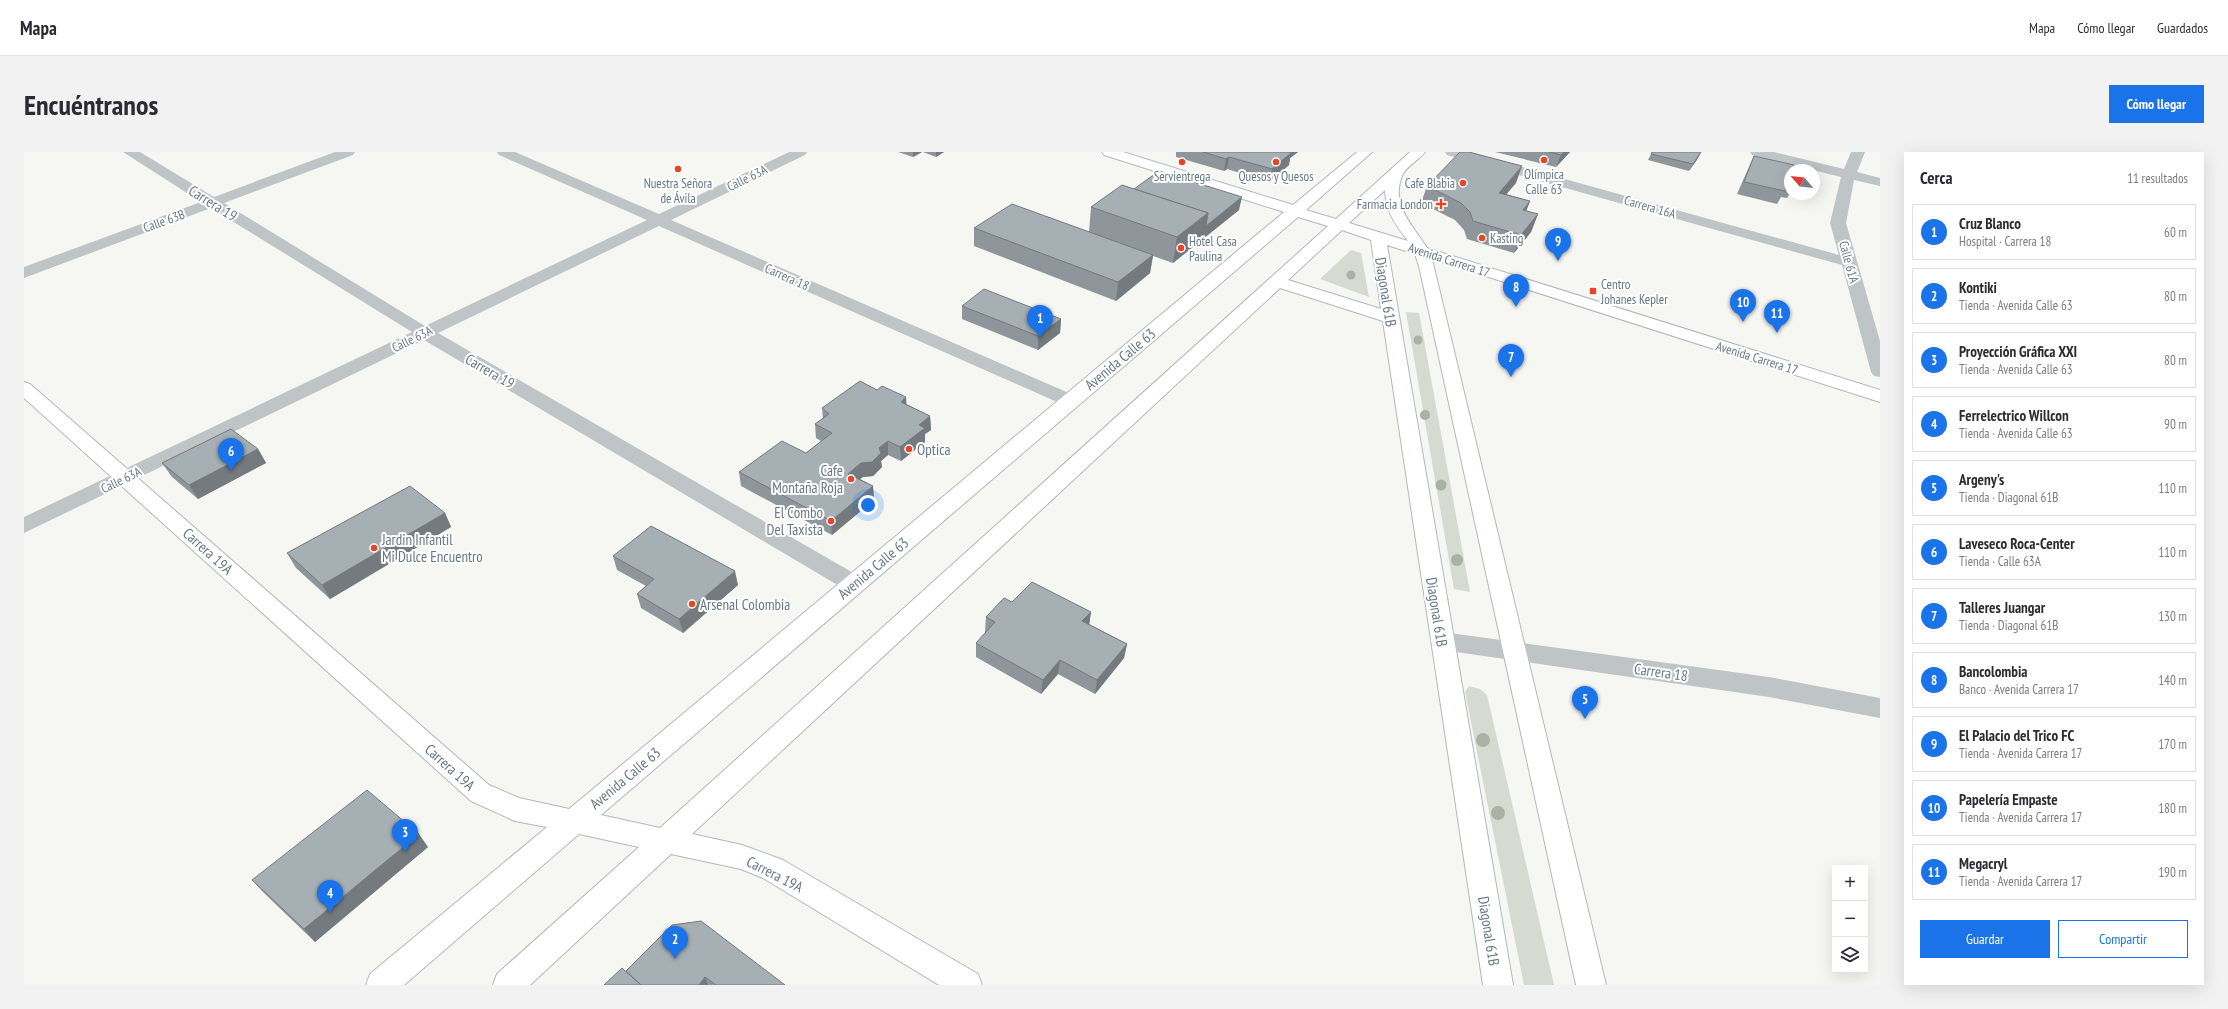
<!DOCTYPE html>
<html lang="es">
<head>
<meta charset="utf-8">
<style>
  body { margin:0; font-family:"PT Sans Narrow",sans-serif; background:#f2f2f3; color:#2b2b33 }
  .controls { position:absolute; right:12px; bottom:12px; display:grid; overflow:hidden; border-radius:0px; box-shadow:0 4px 16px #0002 }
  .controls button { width:36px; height:36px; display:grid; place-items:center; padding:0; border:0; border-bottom:1px solid #e1e1e2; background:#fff; color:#2b2b33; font:20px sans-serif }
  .compass { position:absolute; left:1760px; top:12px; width:36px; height:36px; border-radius:50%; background:#fff; box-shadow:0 4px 16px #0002; rotate:298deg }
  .you { position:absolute; left:844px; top:353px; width:14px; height:14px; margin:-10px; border:3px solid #fff; border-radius:50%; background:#1a73e8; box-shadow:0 0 0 6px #1a73e833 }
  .badge { display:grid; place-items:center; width:26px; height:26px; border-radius:50%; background:#1a73e8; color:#fff; font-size:13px; font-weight:700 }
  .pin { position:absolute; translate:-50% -33px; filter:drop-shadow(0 1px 2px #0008) }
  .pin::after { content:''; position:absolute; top:21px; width:14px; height:12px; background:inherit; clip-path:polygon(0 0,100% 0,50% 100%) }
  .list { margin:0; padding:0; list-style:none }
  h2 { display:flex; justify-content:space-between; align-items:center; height:52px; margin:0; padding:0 16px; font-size:17px }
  h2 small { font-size:13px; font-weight:400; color:#7c7c81 }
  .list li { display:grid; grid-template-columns:26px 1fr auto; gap:12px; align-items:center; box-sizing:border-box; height:56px; margin:0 8px 8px; padding:0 8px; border:1px solid #e1e1e2; border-radius:0px }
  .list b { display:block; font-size:15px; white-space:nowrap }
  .list p { margin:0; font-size:13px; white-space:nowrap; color:#7c7c81 }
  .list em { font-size:13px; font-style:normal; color:#7c7c81 }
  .actions { display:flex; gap:8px; padding:12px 16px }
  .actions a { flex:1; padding:9px 0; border:1px solid #1a73e8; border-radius:0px; text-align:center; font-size:14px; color:#1a73e8 }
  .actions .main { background:#1a73e8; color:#fff }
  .icon { flex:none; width:22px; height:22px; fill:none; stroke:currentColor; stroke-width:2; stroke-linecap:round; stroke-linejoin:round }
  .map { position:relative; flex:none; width:1856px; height:833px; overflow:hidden; border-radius:0px }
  header { display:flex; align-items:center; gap:24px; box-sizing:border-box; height:56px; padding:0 20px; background:#fff; border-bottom:1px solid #e1e1e2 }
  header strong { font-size:19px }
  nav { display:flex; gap:22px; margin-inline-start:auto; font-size:14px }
  .intro { display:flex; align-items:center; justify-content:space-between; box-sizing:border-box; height:96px; padding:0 24px }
  h1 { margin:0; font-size:28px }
  .button { padding:10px 18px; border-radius:0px; background:#1a73e8; color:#fff; font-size:14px; font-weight:700 }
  main { display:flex; gap:24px; padding:0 24px }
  aside { flex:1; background:#fff; border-radius:0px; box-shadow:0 4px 16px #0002 }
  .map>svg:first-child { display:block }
  .green { fill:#d6dbd2 }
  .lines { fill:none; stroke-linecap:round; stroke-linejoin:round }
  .secondary-casing { stroke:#b2b8bc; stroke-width:2 }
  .street { fill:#bfc4c7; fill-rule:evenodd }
  .secondary { fill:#fff; fill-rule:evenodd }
  .tree { fill:#a9b2a4 }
  .wall { fill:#8f969b }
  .shaded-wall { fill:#747a7e }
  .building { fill:#a6afb4; stroke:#747a7e }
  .poi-dot { fill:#e44525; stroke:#fff; stroke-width:1.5 }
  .labels { text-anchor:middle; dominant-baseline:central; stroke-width:4; stroke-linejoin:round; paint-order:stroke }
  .far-poi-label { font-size:13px; fill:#657884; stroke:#fff }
  .far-street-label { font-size:13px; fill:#657884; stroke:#fff }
  .street-label { font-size:15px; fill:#657884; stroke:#fff }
  .poi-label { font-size:15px; fill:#657884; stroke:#fff; text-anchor:start }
</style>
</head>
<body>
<header>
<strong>Mapa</strong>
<nav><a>Mapa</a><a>Cómo llegar</a><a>Guardados</a></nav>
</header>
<div class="intro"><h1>Encuéntranos</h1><a class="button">Cómo llegar</a></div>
<main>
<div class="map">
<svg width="1856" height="833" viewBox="0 0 1856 833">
  <rect width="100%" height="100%" fill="#f6f6f3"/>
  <g class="green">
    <path d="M 1327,98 L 1337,101 L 1345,145 L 1296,127 Z"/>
    <path d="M 1382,160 L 1395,161 L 1446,440 L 1430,437 Z"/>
    <path d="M 1445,534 L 1456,537 L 1463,543 L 1530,833 L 1500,833 L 1441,540 Z"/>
  </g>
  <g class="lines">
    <g class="secondary-casing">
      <path id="secondary" d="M 1078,0 L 1099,0 L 1269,53 L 1333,0 L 1348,0 L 1282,58 L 1312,67 L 1386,0 L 1401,0 C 1395,8 1383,14 1379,22 C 1365,52 1389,73 1403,96 L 1856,238 L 1856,250 L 1408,107 L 1582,833 L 1552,833 L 1395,114 L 1391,102 L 1363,93 L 1489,833 L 1459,833 L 1359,169 L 1256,136 L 668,682 L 718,693 L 759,708 L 954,822 L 958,833 L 915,833 L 739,726 L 717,717 L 647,702 L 506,833 L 469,833 L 473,822 L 615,695 L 555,682 L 380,833 L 342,833 L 346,822 L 523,675 L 491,669 L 447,649 L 0,246 L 0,230 L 6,232 L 465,633 L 495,646 L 545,657 L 1260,60 L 1080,3 ZM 1361,38 C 1362,60 1371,72 1384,89 L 1325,71 ZM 1274,65 L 1304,74 L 636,676 L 577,663 ZM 1318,78 L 1347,88 L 1357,157 L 1264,128 Z"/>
    </g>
    <g class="street">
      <path d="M 99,0 L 116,0 L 190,45 L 311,0 L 331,0 L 329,3 L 200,51 L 401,174 L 623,68 L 475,3 L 473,0 L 491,0 L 635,62 L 765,0 L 783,0 L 781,3 L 647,68 L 1054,245 L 1056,249 L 1054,253 L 1047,255 L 1040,253 L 635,74 L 414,181 L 838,426 L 841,432 L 838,438 L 830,440 L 822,438 L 400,188 L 0,381 L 0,365 L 388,180 L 187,56 L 0,126 L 0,115 L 177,50 Z"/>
      <path d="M 1421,0 L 1443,0 L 1815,103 L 1806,71 L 1817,25 L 1728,3 L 1726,0 L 1750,0 L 1820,17 L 1827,0 L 1841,0 L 1833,20 L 1856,26 L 1856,34 L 1830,28 L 1822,71 L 1856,189 L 1856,225 L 1850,224 L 1847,220 L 1818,113 L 1423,3 Z"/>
      <path d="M 1418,480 L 1745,525 L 1856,546 L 1856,566 L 1745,545 L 1418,498 L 1410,495 L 1406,489 L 1410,483 Z"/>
    </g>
    <use href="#secondary" class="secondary"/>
  </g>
  <g class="tree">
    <circle cx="1327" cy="123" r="4.5"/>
    <circle cx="1394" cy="188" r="4.5"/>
    <circle cx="1401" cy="263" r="5"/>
    <circle cx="1417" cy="333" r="5.5"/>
    <circle cx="1433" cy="408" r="6"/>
    <circle cx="1459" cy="588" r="7"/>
    <circle cx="1474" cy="661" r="7"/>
  </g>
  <g class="wall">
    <path d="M 874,0 L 898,0 L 889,5 Z"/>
    <path d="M 899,0 L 920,0 L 912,5 Z"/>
    <path d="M 1151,0 L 1274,0 L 1266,6 L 1265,13 L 1245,30 L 1203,17 L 1200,19 L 1152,5 L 1152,0 Z"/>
    <path d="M 1471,0 L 1546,0 L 1532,15 Z"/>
    <path d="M 1677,0 L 1674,6 L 1665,19 L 1624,8 L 1627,2 Z"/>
    <path d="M 1730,4 L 1766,18 L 1766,41 L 1763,46 L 1757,45 L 1753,52 L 1713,42 L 1724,17 Z"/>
    <path d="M 1492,31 L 1482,42 L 1506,49 L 1502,59 L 1514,62 L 1507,80 L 1490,101 L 1443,87 L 1440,78 L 1431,68 L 1397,51 L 1403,34 Z"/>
    <path d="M 1110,37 L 1215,58 L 1149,111 L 1129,104 L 1126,121 L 1092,149 L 950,94 L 950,76 L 1065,80 L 1067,55 Z"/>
    <path d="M 938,154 L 1037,167 L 1036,181 L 1014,198 L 938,167 Z"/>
    <path d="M 882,252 L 906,264 L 907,278 L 901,282 L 901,290 L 877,309 L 864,303 L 857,309 L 858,315 L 849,324 L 839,325 L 836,327 L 849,334 L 850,348 L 808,383 L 717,334 L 715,320 L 782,301 L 797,289 L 792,286 L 791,272 L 799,267 L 798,256 Z"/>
    <path d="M 234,297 L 242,311 L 174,347 L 148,325 L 138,311 Z"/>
    <path d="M 421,361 L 427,375 L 306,447 L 272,416 L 263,401 Z"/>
    <path d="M 589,404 L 714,433 L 659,481 L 617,456 L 613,442 L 622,434 L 593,418 Z"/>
    <path d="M 988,450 L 1067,460 L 1065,472 L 1103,492 L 1100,506 L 1071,542 L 1034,522 L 1017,542 L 952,505 L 952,491 L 962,480 L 961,480 L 962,465 Z"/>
    <path d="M 404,695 L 291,790 L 240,741 L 228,728 Z"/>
    <path d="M 648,773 L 761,833 L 580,833 L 602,819 Z"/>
  </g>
  <g class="shaded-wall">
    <path d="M 889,0 L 898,0 L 889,5 Z"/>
    <path d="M 912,0 L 920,0 L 912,5 Z"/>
    <path d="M 1267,0 L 1274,0 L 1266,6 L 1265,13 L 1245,30 L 1248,17 Z"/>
    <path d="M 1540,0 L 1546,0 L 1532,15 L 1537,3 Z"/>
    <path d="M 1677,0 L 1674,6 L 1665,19 L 1669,12 Z"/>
    <path d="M 1205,5 L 1203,17 L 1200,19 L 1202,7 Z"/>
    <path d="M 1498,14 L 1492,31 L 1469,58 L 1475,41 Z"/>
    <path d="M 1218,45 L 1215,58 L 1149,111 L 1153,85 L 1184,61 Z"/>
    <path d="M 1506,49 L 1499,67 L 1499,58 Z"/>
    <path d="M 1514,62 L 1507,80 L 1490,101 L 1497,83 Z"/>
    <path d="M 1129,103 L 1126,121 L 1092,149 L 1094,130 Z"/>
    <path d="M 1037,167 L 1036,181 L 1014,198 L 1014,184 Z"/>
    <path d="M 882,245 L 883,259 L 877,250 Z"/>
    <path d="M 906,264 L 907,278 L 901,282 L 901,290 L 877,309 L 876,295 L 895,273 Z"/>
    <path d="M 864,289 L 864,303 L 857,309 L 858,315 L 849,324 L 839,325 L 825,336 L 824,322 Z"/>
    <path d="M 234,297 L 242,311 L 174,347 L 165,333 Z"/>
    <path d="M 849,334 L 850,348 L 808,383 L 807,369 Z"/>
    <path d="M 421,361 L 427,375 L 306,447 L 298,433 Z"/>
    <path d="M 711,419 L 714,433 L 659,481 L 655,467 Z"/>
    <path d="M 1067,460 L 1065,474 L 1058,469 Z"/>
    <path d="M 1103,492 L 1100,506 L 1071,542 L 1073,528 Z"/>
    <path d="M 1036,508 L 1034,522 L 1017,542 L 1019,528 Z"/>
    <path d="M 395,682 L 404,695 L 291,790 L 280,777 Z"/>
    <path d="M 681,825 L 684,833 L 675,833 Z"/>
  </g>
  <g class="building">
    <path d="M 1179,0 L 1265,0 L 1267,1 L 1248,17 L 1205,5 L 1202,7 Z"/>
    <path d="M 1436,0 L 1445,0 L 1498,14 L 1475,41 L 1506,49 L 1499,58 L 1514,62 L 1497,83 L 1449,69 L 1446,60 L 1437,51 L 1403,34 Z"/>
    <path d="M 1525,0 L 1540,0 L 1537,3 Z"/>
    <path d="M 1628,0 L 1677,0 L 1669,12 L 1627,2 Z"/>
    <path d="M 1730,4 L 1770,13 L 1768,18 L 1766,18 L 1766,33 L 1763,32 L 1761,39 L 1720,30 Z"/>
    <path d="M 1135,19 L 1218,45 L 1182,74 L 1184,61 L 1110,37 Z"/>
    <path d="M 1098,33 L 1184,61 L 1153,85 L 1067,55 Z"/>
    <path d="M 988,52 L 1129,103 L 1094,130 L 950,76 Z"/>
    <path d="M 960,137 L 1037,167 L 1014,184 L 938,154 Z"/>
    <path d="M 836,229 L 853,238 L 858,234 L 882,245 L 877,250 L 906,264 L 895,273 L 901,276 L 876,295 L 864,289 L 855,296 L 857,301 L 848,310 L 837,311 L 824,322 L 849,334 L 807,369 L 715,320 L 758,289 L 782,301 L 808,281 L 791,272 L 805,262 L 798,256 Z"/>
    <path d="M 207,277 L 234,297 L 165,333 L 138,311 Z"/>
    <path d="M 386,334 L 421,361 L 298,433 L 263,401 Z"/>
    <path d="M 627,374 L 711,419 L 655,467 L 613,442 L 630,427 L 589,404 Z"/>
    <path d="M 1008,430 L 1067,460 L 1058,469 L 1103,492 L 1073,528 L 1036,508 L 1019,528 L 952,491 L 971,470 L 962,465 L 980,446 L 988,450 Z"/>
    <path d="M 343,638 L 395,682 L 280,777 L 228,728 Z"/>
    <path d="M 677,769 L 761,833 L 692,833 L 681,825 L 675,833 L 617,833 L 602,819 L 648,773 Z"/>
    <path d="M 598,816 L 617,833 L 580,833 Z"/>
  </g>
  <g class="poi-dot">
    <circle cx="1520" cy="8" r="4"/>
    <circle cx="1158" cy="10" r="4"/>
    <circle cx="1252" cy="10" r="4"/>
    <circle cx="654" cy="17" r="4"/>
    <circle cx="1439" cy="31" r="4"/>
    <path d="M1415 46h4v4h4v4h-4v4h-4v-4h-4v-4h4z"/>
    <circle cx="1458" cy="86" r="4"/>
    <circle cx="1157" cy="96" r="4"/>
    <rect x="1565" y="135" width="8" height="8" rx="2"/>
    <circle cx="885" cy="297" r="4"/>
    <circle cx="827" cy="327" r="4"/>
    <circle cx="807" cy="369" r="4"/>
    <circle cx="350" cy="396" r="4"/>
    <circle cx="668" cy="452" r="4"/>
  </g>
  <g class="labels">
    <g class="far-poi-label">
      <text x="1520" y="22">Olímpica<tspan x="1520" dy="15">Calle 63</tspan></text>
      <text x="1158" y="24">Servientrega</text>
      <text x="1252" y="24">Quesos y Quesos</text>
      <text x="654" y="31">Nuestra Señora<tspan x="654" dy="15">de Ávila</tspan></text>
      <text x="1431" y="31" text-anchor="end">Cafe Blabia</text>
      <text x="1409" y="52" text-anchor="end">Farmacia London</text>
      <text x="1466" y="86" text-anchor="start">Kasting</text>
      <text x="1165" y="89" text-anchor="start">Hotel Casa<tspan x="1165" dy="15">Paulina</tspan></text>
      <text x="1577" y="132" text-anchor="start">Centro<tspan x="1577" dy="15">Johanes Kepler</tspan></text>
    </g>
    <g class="far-street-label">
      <text transform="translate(723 26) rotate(-26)">Calle 63A</text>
      <text transform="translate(1626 55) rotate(16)">Carrera 16A</text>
      <text transform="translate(140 69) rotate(-20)">Calle 63B</text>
      <text transform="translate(1425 108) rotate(18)">Avenida Carrera 17</text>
      <text transform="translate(1825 110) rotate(75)">Calle 61A</text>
      <text transform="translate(763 125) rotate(24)">Carrera 18</text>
      <text transform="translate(388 187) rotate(-26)">Calle 63A</text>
      <text transform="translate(1733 206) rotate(17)">Avenida Carrera 17</text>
      <text transform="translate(97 328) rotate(-26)">Calle 63A</text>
    </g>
    <g class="street-label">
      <text transform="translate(189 51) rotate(32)">Carrera 19</text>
      <text transform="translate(1362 140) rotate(81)">Diagonal 61B</text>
      <text transform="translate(1096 207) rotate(-40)">Avenida Calle 63</text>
      <text transform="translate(466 219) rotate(30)">Carrera 19</text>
      <text transform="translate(184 399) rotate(42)">Carrera 19A</text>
      <text transform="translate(849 416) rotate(-40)">Avenida Calle 63</text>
      <text transform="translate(1413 460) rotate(81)">Diagonal 61B</text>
      <text transform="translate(1637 520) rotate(8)">Carrera 18</text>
      <text transform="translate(426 615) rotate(42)">Carrera 19A</text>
      <text transform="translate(601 626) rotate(-40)">Avenida Calle 63</text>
      <text transform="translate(751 722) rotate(27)">Carrera 19A</text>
      <text transform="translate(1465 779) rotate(81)">Diagonal 61B</text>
    </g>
    <g class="poi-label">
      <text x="893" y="297">Optica</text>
      <text x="819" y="318" text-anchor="end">Cafe<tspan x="819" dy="17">Montaña Roja</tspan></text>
      <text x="799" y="360" text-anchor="end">El Combo<tspan x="799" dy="17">Del Taxista</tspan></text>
      <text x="358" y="387">Jardin Infantil<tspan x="358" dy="17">Mi Dulce Encuentro</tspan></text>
      <text x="676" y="452">Arsenal Colombia</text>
    </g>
  </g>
</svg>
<div class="controls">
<button>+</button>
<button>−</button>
<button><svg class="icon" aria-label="layers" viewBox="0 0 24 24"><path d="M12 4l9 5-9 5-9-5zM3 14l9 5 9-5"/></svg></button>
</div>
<svg class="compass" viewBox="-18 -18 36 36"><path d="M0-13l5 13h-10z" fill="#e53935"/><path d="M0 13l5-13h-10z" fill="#7c7c81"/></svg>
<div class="you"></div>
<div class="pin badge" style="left:1016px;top:186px">1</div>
<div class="pin badge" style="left:651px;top:807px">2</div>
<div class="pin badge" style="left:381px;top:700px">3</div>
<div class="pin badge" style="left:306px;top:761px">4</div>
<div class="pin badge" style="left:1561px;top:567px">5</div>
<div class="pin badge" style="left:207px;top:319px">6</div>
<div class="pin badge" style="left:1487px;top:225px">7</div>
<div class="pin badge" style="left:1492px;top:155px">8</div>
<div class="pin badge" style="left:1534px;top:109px">9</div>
<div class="pin badge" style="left:1719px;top:170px">10</div>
<div class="pin badge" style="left:1753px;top:181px">11</div>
</div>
<aside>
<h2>Cerca<small>11 resultados</small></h2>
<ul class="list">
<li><span class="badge">1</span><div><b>Cruz Blanco</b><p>Hospital · Carrera 18</p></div><em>60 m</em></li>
<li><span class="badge">2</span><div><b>Kontiki</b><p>Tienda · Avenida Calle 63</p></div><em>80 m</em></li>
<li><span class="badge">3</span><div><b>Proyección Gráfica XXI</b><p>Tienda · Avenida Calle 63</p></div><em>80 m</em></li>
<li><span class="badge">4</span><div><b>Ferrelectrico Willcon</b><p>Tienda · Avenida Calle 63</p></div><em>90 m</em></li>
<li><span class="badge">5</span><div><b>Argeny's</b><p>Tienda · Diagonal 61B</p></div><em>110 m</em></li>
<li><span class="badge">6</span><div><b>Laveseco Roca-Center</b><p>Tienda · Calle 63A</p></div><em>110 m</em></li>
<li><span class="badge">7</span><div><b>Talleres Juangar</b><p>Tienda · Diagonal 61B</p></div><em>130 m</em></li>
<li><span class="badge">8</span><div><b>Bancolombia</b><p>Banco · Avenida Carrera 17</p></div><em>140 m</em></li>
<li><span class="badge">9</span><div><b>El Palacio del Trico FC</b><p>Tienda · Avenida Carrera 17</p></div><em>170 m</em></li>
<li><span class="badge">10</span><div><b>Papelería Empaste</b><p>Tienda · Avenida Carrera 17</p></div><em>180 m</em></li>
<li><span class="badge">11</span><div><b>Megacryl</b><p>Tienda · Avenida Carrera 17</p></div><em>190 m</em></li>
</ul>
<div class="actions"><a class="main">Guardar</a><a>Compartir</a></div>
</aside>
</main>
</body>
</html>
